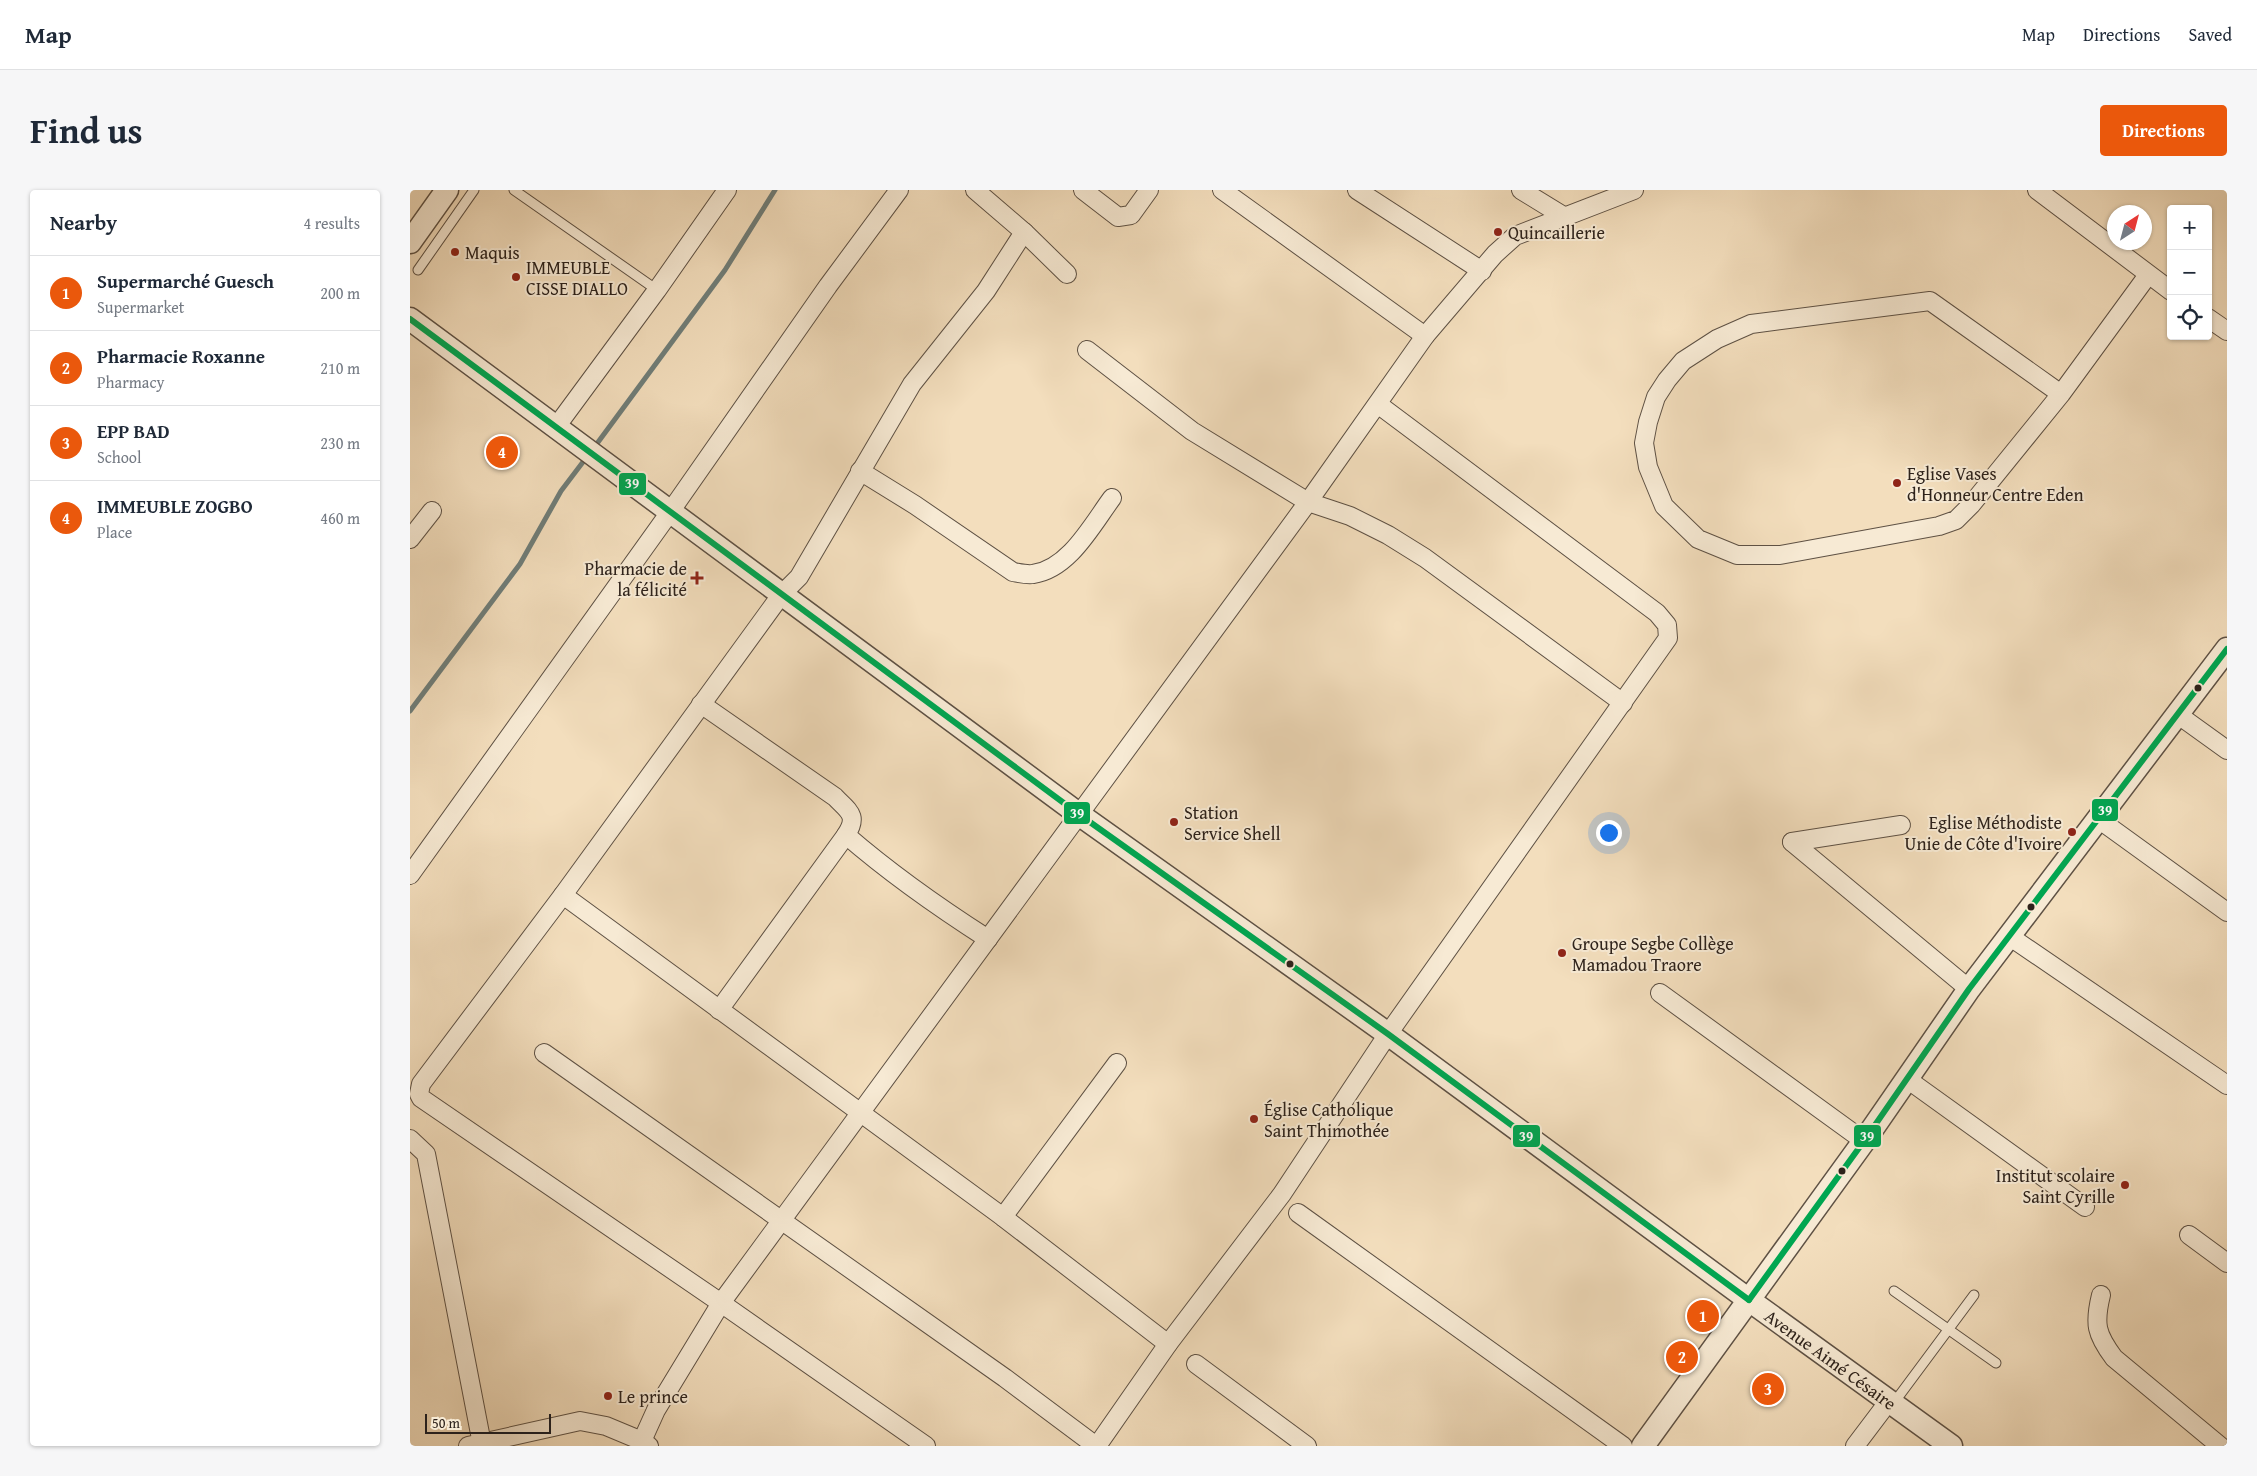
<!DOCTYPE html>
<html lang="en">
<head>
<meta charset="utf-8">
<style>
  body { margin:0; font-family:"Gentium Book Plus",serif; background:#f6f6f7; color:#1f2937 }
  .controls { position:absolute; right:15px; top:15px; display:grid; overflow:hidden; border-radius:5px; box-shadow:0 1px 4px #0004 }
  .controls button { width:45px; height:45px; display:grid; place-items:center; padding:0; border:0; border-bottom:1px solid #e0e1e3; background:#fff; color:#1f2937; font:25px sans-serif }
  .compass { position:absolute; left:1697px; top:15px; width:45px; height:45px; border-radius:50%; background:#fff; box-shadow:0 1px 4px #0004; rotate:36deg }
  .scale { position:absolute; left:15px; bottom:12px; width:126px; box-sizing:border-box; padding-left:5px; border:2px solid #2d221b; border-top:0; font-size:14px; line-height:18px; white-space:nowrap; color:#2d221b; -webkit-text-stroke:4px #f7ead4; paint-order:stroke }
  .you { position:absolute; left:1198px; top:642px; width:18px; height:18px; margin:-12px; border:4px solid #fff; border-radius:50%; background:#1a73e8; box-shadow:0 0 0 8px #1a73e833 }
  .badge { display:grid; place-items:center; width:32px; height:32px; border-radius:50%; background:#ea580c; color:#fff; font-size:16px; font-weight:700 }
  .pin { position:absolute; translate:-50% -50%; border:2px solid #fff; box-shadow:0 1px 5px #0006 }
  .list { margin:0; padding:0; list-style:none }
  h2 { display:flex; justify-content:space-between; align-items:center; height:65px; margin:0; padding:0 20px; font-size:21px }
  h2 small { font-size:16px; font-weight:400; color:#747a83 }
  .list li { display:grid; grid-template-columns:32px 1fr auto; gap:15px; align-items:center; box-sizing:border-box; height:75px; padding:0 20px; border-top:1px solid #e0e1e3 }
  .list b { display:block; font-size:19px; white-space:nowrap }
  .list p { margin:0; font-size:16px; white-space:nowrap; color:#747a83 }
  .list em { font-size:16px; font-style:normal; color:#747a83 }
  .icon { flex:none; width:28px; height:28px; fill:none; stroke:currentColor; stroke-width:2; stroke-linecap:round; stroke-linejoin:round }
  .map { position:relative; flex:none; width:1817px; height:1256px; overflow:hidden; border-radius:5px }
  header { display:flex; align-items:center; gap:30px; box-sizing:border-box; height:70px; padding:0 25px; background:#fff; border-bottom:1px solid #e0e1e3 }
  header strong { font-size:24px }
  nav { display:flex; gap:28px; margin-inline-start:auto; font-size:18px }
  .intro { display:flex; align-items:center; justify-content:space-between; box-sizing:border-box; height:120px; padding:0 30px }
  h1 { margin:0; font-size:35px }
  .button { padding:12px 22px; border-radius:5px; background:#ea580c; color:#fff; font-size:18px; font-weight:700 }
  main { display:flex; gap:30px; padding:0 30px }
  aside { flex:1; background:#fff; border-radius:5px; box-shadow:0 1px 4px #0004 }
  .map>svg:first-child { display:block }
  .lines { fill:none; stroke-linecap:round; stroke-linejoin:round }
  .stream { stroke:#707e79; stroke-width:5 }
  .service-casing { stroke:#5e5144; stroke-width:11 }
  .minor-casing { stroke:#5e5144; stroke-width:20 }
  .tertiary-casing { stroke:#5e5144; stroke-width:25 }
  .service { stroke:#f7ead4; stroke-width:9 }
  .minor { stroke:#f7ead4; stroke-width:18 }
  .tertiary { stroke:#f7ead4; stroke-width:22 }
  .bus-1-casing { stroke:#f7ead4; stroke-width:10 }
  .bus-1 { stroke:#00a651; stroke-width:6 }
  .poi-dot { fill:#8f2418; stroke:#f7ead4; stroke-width:2 }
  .bus-dot { fill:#2d221b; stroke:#f7ead4; stroke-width:2 }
  .labels { text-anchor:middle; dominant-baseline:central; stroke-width:4; stroke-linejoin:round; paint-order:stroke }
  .poi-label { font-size:18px; fill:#2d221b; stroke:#f7ead4; text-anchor:start }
  .street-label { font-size:18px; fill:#2d221b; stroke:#f7ead4 }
  .line-badge { stroke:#f7ead4; stroke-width:2 }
  .badge-label { font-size:14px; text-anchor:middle; font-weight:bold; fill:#fff }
</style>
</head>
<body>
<header>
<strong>Map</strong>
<nav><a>Map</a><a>Directions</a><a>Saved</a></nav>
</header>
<div class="intro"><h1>Find us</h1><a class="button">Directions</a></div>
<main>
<aside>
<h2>Nearby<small>4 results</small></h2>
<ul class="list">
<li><span class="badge">1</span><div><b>Supermarché Guesch</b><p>Supermarket</p></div><em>200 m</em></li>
<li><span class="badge">2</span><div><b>Pharmacie Roxanne</b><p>Pharmacy</p></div><em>210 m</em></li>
<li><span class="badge">3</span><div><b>EPP BAD</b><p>School</p></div><em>230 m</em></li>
<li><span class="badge">4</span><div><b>IMMEUBLE ZOGBO</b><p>Place</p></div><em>460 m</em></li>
</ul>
</aside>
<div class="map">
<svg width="1817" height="1256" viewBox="0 0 1817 1256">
  <rect width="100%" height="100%" fill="#f3debd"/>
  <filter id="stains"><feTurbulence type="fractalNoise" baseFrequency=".004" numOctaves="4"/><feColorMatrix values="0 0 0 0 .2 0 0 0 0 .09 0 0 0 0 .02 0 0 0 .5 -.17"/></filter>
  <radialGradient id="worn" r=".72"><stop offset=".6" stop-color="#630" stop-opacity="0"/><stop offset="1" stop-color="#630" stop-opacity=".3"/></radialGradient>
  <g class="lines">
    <g class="stream">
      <path d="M 183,259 L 315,80 L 365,0"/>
      <path d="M 0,521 L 110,374 L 151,301 L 176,268"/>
    </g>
    <g class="service-casing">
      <g id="service">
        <path d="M 104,0 L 247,100"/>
        <path d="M 8,80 L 64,0"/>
        <path d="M 1484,1101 L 1586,1173"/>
        <path d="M 1483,1214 L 1564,1105"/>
      </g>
    </g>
    <g class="minor-casing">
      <g id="minor">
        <path d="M 565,0 L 614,42 L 657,84"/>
        <path d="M 673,0 L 708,27 L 721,25 L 739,0"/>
        <path d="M 812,0 L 1015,146"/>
        <path d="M 947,0 L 1072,81"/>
        <path d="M 1111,0 L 1155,27"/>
        <path d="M 1627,0 L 1761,101"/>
        <path d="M 1798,128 L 1817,141"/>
        <path d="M 677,160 L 782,241 L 898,312 L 940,326 L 978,345 L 1015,368 L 1213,513"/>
        <path d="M 1651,204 L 1520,111 L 1341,134 L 1307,149 L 1273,171 L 1257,190 L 1246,207 L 1238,232 L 1234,253 L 1238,277 L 1254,316 L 1288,349 L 1327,365 L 1370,365 L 1529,336 L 1546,330 L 1561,315 L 1651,204 L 1738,85"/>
        <path d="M 146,237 L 247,100 L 317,0"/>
        <path d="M 450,281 L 505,315 L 603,382 C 609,383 617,385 623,384 C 659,379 682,335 702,308"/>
        <path d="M 0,349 L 22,321"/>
        <path d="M 291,514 L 425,607 C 438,621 449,625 436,645 C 481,684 528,717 578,749"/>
        <path d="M 1767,524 L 1817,560"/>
        <path d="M 1687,628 L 1817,722"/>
        <path d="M 1382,652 L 1559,799"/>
        <path d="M 1382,652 L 1491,635"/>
        <path d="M 0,685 L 260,322 L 418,96 L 489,0"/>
        <path d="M 153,705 L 593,1027 L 758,1154"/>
        <path d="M 1599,746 L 1817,895"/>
        <path d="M 1250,803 L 1454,951"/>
        <path d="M 309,820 L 436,645"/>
        <path d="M 134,863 L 595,1188 L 686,1256"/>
        <path d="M 1497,889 L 1675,1017"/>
        <path d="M 0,949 L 16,964 L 72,1254"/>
        <path d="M 888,1023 L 1213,1256"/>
        <path d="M 593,1027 L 707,873"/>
        <path d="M 1779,1045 L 1817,1073"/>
        <path d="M 1691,1105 C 1684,1134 1686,1144 1704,1168 L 1810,1256"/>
        <path d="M 786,1174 L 897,1256"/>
        <path d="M 58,1256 L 170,1231 L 196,1236 L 232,1251 L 239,1256"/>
        <path d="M 233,1256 L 232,1251 L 246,1220 L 311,1113 L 898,312 L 1015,146 L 1085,64 L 1105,46 L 1224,0"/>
        <path d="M 516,1256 L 311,1113 L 11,908 L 9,904 L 11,894 L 153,705 L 371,405 L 389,387 L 502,194 L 576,101 L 614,42"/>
        <path d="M 687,1256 L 758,1154 L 872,1004 L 978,844 L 1258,448 L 1257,435 L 1247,423 L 969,215"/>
        <path d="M 1445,1256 L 1479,1211"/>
      </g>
    </g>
    <g class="tertiary-casing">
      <g id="tertiary">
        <path d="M 0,52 L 37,0"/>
        <path id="s1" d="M 0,129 L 670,625 L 978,844 L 1339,1110 L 1541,1256"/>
        <path d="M 1233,1256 L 1454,951 L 1559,799 L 1817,459"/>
      </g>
    </g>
    <use href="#service" class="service"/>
    <use href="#minor" class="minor"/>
    <use href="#tertiary" class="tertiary"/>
    <g class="bus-1-casing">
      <g id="bus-1">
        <path d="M 0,129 L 670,625 L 978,844 L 1339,1110"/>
        <path d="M 1339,1110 L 1454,951 L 1559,799 L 1817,459"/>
      </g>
    </g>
    <use href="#bus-1" class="bus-1"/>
  </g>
  <g class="poi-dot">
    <circle cx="1088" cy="42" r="5"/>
    <circle cx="45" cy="62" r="5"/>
    <circle cx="106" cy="87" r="5"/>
    <circle cx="1487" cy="293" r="5"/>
    <path d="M284.5 380.5h5v5h5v5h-5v5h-5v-5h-5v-5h5z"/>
    <circle cx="764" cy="632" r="5"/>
    <circle cx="1662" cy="642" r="5"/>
    <circle cx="1152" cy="763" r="5"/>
    <circle cx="844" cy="929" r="5"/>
    <circle cx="1715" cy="995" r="5"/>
    <circle cx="198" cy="1206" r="5"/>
  </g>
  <g class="bus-dot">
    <circle cx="1788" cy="498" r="4.5"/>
    <circle cx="1621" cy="717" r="4.5"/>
    <circle cx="880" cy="774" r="4.5"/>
    <circle cx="1432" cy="981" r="4.5"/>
  </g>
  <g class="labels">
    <g class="poi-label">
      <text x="1098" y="42">Quincaillerie</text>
      <text x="55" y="62">Maquis</text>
      <text x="116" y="77">IMMEUBLE<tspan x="116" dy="21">CISSE DIALLO</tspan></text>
      <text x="1497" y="283">Eglise Vases<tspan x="1497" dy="21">d'Honneur Centre Eden</tspan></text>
      <text x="277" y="378" text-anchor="end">Pharmacie de<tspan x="277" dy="21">la félicité</tspan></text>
      <text x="774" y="622">Station<tspan x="774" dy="21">Service Shell</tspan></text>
      <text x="1652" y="632" text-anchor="end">Eglise Méthodiste<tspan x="1652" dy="21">Unie de Côte d'Ivoire</tspan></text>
      <text x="1162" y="753">Groupe Segbe Collège<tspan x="1162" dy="21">Mamadou Traore</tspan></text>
      <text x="854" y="919">Église Catholique<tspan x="854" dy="21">Saint Thimothée</tspan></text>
      <text x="1705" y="985" text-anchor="end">Institut scolaire<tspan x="1705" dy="21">Saint Cyrille</tspan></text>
      <text x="208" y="1206">Le prince</text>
    </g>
    <g class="street-label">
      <text stroke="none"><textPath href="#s1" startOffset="1761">Avenue Aimé Césaire</textPath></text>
    </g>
  </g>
  <g class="line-badge">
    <rect x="208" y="282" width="29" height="24" rx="5" fill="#00a651"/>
    <rect x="1681" y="608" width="28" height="24" rx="5" fill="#00a651"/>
    <rect x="653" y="611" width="28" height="24" rx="5" fill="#00a651"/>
    <rect x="1102" y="934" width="29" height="24" rx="5" fill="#00a651"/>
    <rect x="1443" y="934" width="29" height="24" rx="5" fill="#00a651"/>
  </g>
  <g class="badge-label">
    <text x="222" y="298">39</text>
    <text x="1695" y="625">39</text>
    <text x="667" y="628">39</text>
    <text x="1116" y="951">39</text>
    <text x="1457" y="951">39</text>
  </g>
  <rect width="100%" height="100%" filter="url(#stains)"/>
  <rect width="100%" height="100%" fill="url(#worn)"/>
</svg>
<div class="controls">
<button>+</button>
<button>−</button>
<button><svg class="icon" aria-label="locate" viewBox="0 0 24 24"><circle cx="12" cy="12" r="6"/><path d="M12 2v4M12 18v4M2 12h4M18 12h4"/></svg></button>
</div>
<svg class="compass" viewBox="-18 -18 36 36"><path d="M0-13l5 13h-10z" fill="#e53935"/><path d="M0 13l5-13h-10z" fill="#747a83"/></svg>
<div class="scale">50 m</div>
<div class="you"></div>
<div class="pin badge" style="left:1293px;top:1126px">1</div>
<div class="pin badge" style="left:1272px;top:1167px">2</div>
<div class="pin badge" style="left:1358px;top:1199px">3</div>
<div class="pin badge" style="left:92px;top:262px">4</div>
</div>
</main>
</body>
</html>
